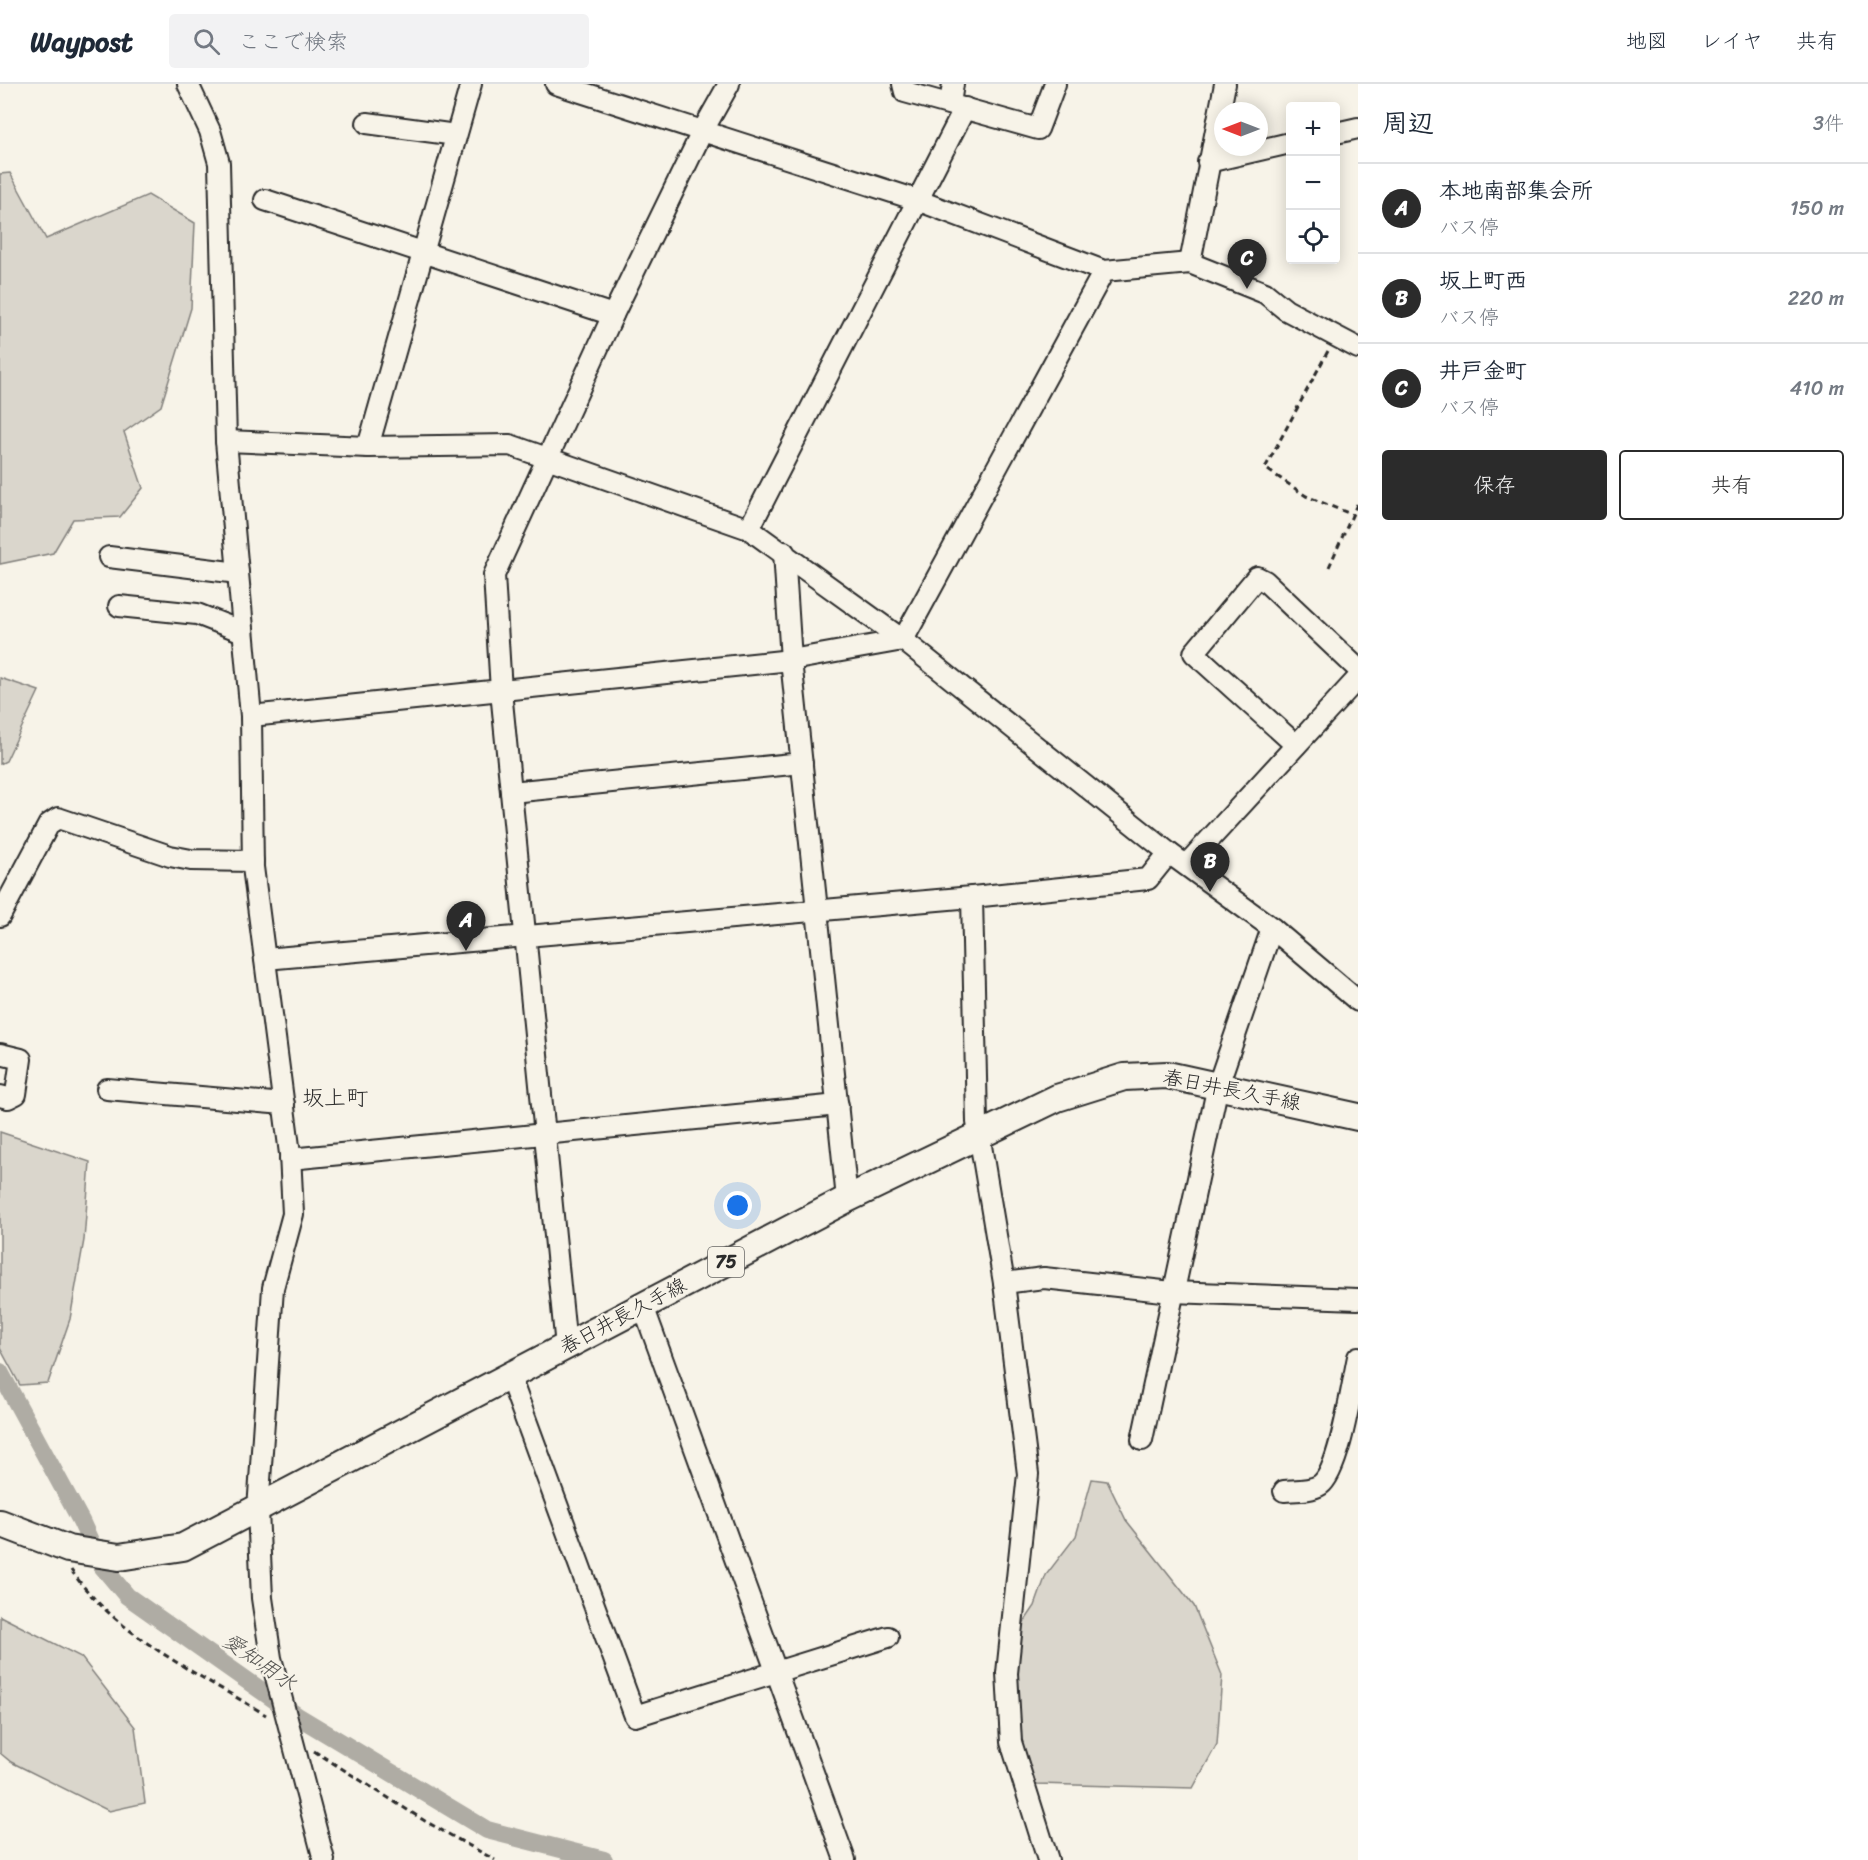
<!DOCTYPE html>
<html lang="ja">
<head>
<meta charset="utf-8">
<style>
  body { margin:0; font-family:Sriracha,"Klee One",sans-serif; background:#f2f2f3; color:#1f2937 }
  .controls { position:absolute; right:18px; top:18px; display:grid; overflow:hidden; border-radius:6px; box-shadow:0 3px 15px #0003 }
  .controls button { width:54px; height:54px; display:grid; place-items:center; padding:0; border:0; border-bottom:2px solid #e0e1e3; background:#fff; color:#1f2937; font:30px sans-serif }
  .compass { position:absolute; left:1214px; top:18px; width:54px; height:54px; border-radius:50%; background:#fff; box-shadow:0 3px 15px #0003; rotate:270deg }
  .you { position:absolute; left:738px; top:1122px; width:21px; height:21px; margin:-15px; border:4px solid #fff; border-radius:50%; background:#1a73e8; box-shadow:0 0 0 9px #1a73e833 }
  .badge { display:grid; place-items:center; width:39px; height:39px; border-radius:50%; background:#2b2b2b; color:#fff; font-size:20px; font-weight:700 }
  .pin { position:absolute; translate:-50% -50px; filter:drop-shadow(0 2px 3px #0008) }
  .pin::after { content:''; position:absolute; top:32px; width:21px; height:18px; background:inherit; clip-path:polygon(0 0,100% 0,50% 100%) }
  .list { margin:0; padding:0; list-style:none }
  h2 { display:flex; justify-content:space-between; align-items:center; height:78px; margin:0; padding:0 24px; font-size:26px }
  h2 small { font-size:20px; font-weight:400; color:#747a83 }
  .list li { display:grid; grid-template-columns:39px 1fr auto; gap:18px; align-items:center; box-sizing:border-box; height:90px; padding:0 24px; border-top:2px solid #e0e1e3 }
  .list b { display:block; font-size:22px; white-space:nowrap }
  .list p { margin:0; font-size:20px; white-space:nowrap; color:#747a83 }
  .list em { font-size:20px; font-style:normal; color:#747a83 }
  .actions { display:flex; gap:12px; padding:18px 24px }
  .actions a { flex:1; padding:14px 0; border:2px solid #2b2b2b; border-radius:6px; text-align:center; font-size:21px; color:#2b2b2b }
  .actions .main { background:#2b2b2b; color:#fff }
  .icon { flex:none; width:33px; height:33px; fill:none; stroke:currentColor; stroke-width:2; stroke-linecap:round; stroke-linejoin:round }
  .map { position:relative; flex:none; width:1358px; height:1776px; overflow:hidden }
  header { display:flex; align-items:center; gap:36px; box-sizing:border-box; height:84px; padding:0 30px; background:#fff; border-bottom:2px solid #e0e1e3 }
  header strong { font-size:28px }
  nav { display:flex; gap:33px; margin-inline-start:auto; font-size:21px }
  .search { width:420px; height:54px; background:#f2f2f3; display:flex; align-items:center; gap:15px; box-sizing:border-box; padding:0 21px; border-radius:6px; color:#747a83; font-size:22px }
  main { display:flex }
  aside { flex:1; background:#fff }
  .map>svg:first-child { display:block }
  .green { fill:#dad6cc; stroke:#82807c; stroke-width:1.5 }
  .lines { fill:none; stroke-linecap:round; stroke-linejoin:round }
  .canal { stroke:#afaca4; stroke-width:18 }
  .minor-casing { stroke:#2b2b2b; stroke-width:24 }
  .major-casing { stroke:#2b2b2b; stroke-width:30 }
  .path { stroke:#2b2b2b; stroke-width:3; stroke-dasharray:6 4.5; stroke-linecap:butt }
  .minor { stroke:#f7f3e8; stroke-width:20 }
  .major { stroke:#f7f3e8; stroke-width:26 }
  .labels { text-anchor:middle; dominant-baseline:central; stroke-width:4.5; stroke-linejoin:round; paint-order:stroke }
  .shield { fill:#f7f3e8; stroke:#686764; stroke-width:1.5 }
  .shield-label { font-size:18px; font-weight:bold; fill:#2b2b2b }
  .street-label { font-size:20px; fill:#2b2b2b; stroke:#f7f3e8 }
  .water-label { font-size:21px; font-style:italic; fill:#53524f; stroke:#f7f3e8 }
  .quarter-label { font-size:22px; fill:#2b2b2b; stroke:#f7f3e8 }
</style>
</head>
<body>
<header>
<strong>Waypost</strong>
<div class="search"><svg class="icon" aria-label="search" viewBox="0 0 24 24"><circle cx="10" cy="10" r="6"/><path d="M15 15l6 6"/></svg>ここで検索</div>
<nav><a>地図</a><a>レイヤ</a><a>共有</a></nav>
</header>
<main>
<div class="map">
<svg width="1358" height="1776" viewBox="0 0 1358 1776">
  <rect width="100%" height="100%" fill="#f7f3e8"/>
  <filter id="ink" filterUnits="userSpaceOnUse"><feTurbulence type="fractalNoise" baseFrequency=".0167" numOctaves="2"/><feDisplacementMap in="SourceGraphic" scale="12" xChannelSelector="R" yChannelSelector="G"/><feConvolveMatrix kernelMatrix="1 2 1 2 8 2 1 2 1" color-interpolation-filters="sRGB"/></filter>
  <g filter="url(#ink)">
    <g class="green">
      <path d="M 10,89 L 46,155 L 148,111 L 195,139 L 191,224 L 161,322 L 124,348 L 143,404 L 120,433 L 73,435 L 53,469 L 0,480 L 0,90 Z"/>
      <path d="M 0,594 L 39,607 L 6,677 L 0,680 Z"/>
      <path d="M 0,1048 L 90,1078 L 84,1156 L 70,1235 L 48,1299 L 20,1301 L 0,1264 Z"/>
      <path d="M 1092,1395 L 1107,1397 L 1126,1436 L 1194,1522 L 1222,1591 L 1217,1660 L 1193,1704 L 1036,1700 L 1021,1659 L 1018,1599 L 1020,1544 L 1035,1522 L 1046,1491 L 1076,1452 Z"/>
      <path d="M 0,1532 L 81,1573 L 135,1643 L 145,1719 L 109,1727 L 11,1678 L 0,1669 Z"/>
    </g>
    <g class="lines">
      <path class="canal" d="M 0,1288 L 81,1437 L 101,1481 L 127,1512 L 299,1633 L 487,1746 L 604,1776"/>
      <g class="minor-casing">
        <g id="minor">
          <path d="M 188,0 L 210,47 L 219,79 L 226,357 L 251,632 L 253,783 L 290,1070 L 293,1130 L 273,1204 L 258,1426 L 262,1514 L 271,1574 L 324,1776"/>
          <path d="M 556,0 L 917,116 L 1104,187 L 1190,179 L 1265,209 L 1286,226 L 1358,264"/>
          <path d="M 903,0 L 905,8 L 1038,45 L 1055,0"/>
          <path d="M 950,20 L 953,0"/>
          <path d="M 367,39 L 456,51"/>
          <path d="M 1336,49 L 1358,44"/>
          <path d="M 1208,78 L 1290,59"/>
          <path d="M 265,116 L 613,231"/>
          <path d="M 1190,179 L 1225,0"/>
          <path d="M 226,357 L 368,363 L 510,361 L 749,445 L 903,556 L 1169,769 L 1272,844 L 1358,917"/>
          <path d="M 368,363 L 471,0"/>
          <path d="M 749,445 L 965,24"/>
          <path d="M 784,468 L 791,576 L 847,1115"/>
          <path d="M 109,473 L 238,489"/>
          <path d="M 119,522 L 197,530 L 243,548"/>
          <path d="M 903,556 L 1104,187"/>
          <path d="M 251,632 L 791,576 L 903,556"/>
          <path d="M 1296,661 L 1194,569 L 1257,493 L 1265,497 L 1358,585"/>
          <path d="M 511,708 L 802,679"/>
          <path d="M 1187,780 L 1358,594"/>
          <path d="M 972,813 L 977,1038 L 1004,1199 L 1028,1390 L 1007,1589 L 1011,1658 L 1048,1776"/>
          <path d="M 0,832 L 49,740 L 58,734 L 170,772 L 191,776 L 253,777"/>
          <path d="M 265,875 L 972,813 L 1148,795 L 1169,769"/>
          <path d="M 0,970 L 21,975 L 16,1010 L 8,1014 L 0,1012"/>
          <path d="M 107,1005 L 284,1020"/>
          <path d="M 290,1075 L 838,1021"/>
          <path d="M 1004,1199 L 1044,1194 L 1172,1208 L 1358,1215"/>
          <path d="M 643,1222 L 845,1776"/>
          <path d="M 566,1263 L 501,607 L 494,491 L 613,231 L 702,48 L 729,0"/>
          <path d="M 510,1293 L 635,1632 L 888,1553"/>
          <path d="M 1142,1356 L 1218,1001 L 1272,844"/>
          <path d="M 1284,1407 C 1294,1406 1311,1407 1320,1401 C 1340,1387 1352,1300 1358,1273"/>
        </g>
      </g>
      <g class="major-casing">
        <path id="major" d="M 0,1439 L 68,1465 L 119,1473 L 183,1463 L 847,1115 L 1057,1014 L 1124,993 L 1167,991 L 1358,1033"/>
      </g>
      <g class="path">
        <path d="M 1328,267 L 1265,384 L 1306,412 L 1353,431"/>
        <path d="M 1329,483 L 1358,418"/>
        <path d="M 71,1486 C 117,1553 198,1589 266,1631"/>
        <path d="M 314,1667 L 425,1737 L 495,1776"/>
      </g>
      <use href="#minor" class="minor"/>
      <use href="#major" class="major"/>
    </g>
  </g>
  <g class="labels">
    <rect class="shield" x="708" y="1163" width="36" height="30" rx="4.5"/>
    <g class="shield-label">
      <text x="726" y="1178">75</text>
    </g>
    <g class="street-label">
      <text transform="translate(1232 1006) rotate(11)">春日井長久手線</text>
      <text transform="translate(623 1232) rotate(-28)">春日井長久手線</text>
    </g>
    <g class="water-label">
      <text transform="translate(260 1578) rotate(35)">愛知用水</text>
    </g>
    <g class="quarter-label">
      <text x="335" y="1013">坂上町</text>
    </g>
  </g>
</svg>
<div class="controls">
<button>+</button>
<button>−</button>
<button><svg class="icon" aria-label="locate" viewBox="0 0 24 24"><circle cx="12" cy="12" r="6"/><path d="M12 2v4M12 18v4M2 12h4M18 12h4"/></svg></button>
</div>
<svg class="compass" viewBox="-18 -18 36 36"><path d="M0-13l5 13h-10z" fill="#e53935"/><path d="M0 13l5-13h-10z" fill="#747a83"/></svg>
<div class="you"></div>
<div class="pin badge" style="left:466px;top:867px">A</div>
<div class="pin badge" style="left:1210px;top:808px">B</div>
<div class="pin badge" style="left:1247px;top:205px">C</div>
</div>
<aside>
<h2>周辺<small>3件</small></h2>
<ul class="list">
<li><span class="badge">A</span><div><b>本地南部集会所</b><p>バス停</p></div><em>150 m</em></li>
<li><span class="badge">B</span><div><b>坂上町西</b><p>バス停</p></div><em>220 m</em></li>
<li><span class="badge">C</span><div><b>井戸金町</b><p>バス停</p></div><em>410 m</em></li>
</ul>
<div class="actions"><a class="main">保存</a><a>共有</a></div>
</aside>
</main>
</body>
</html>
